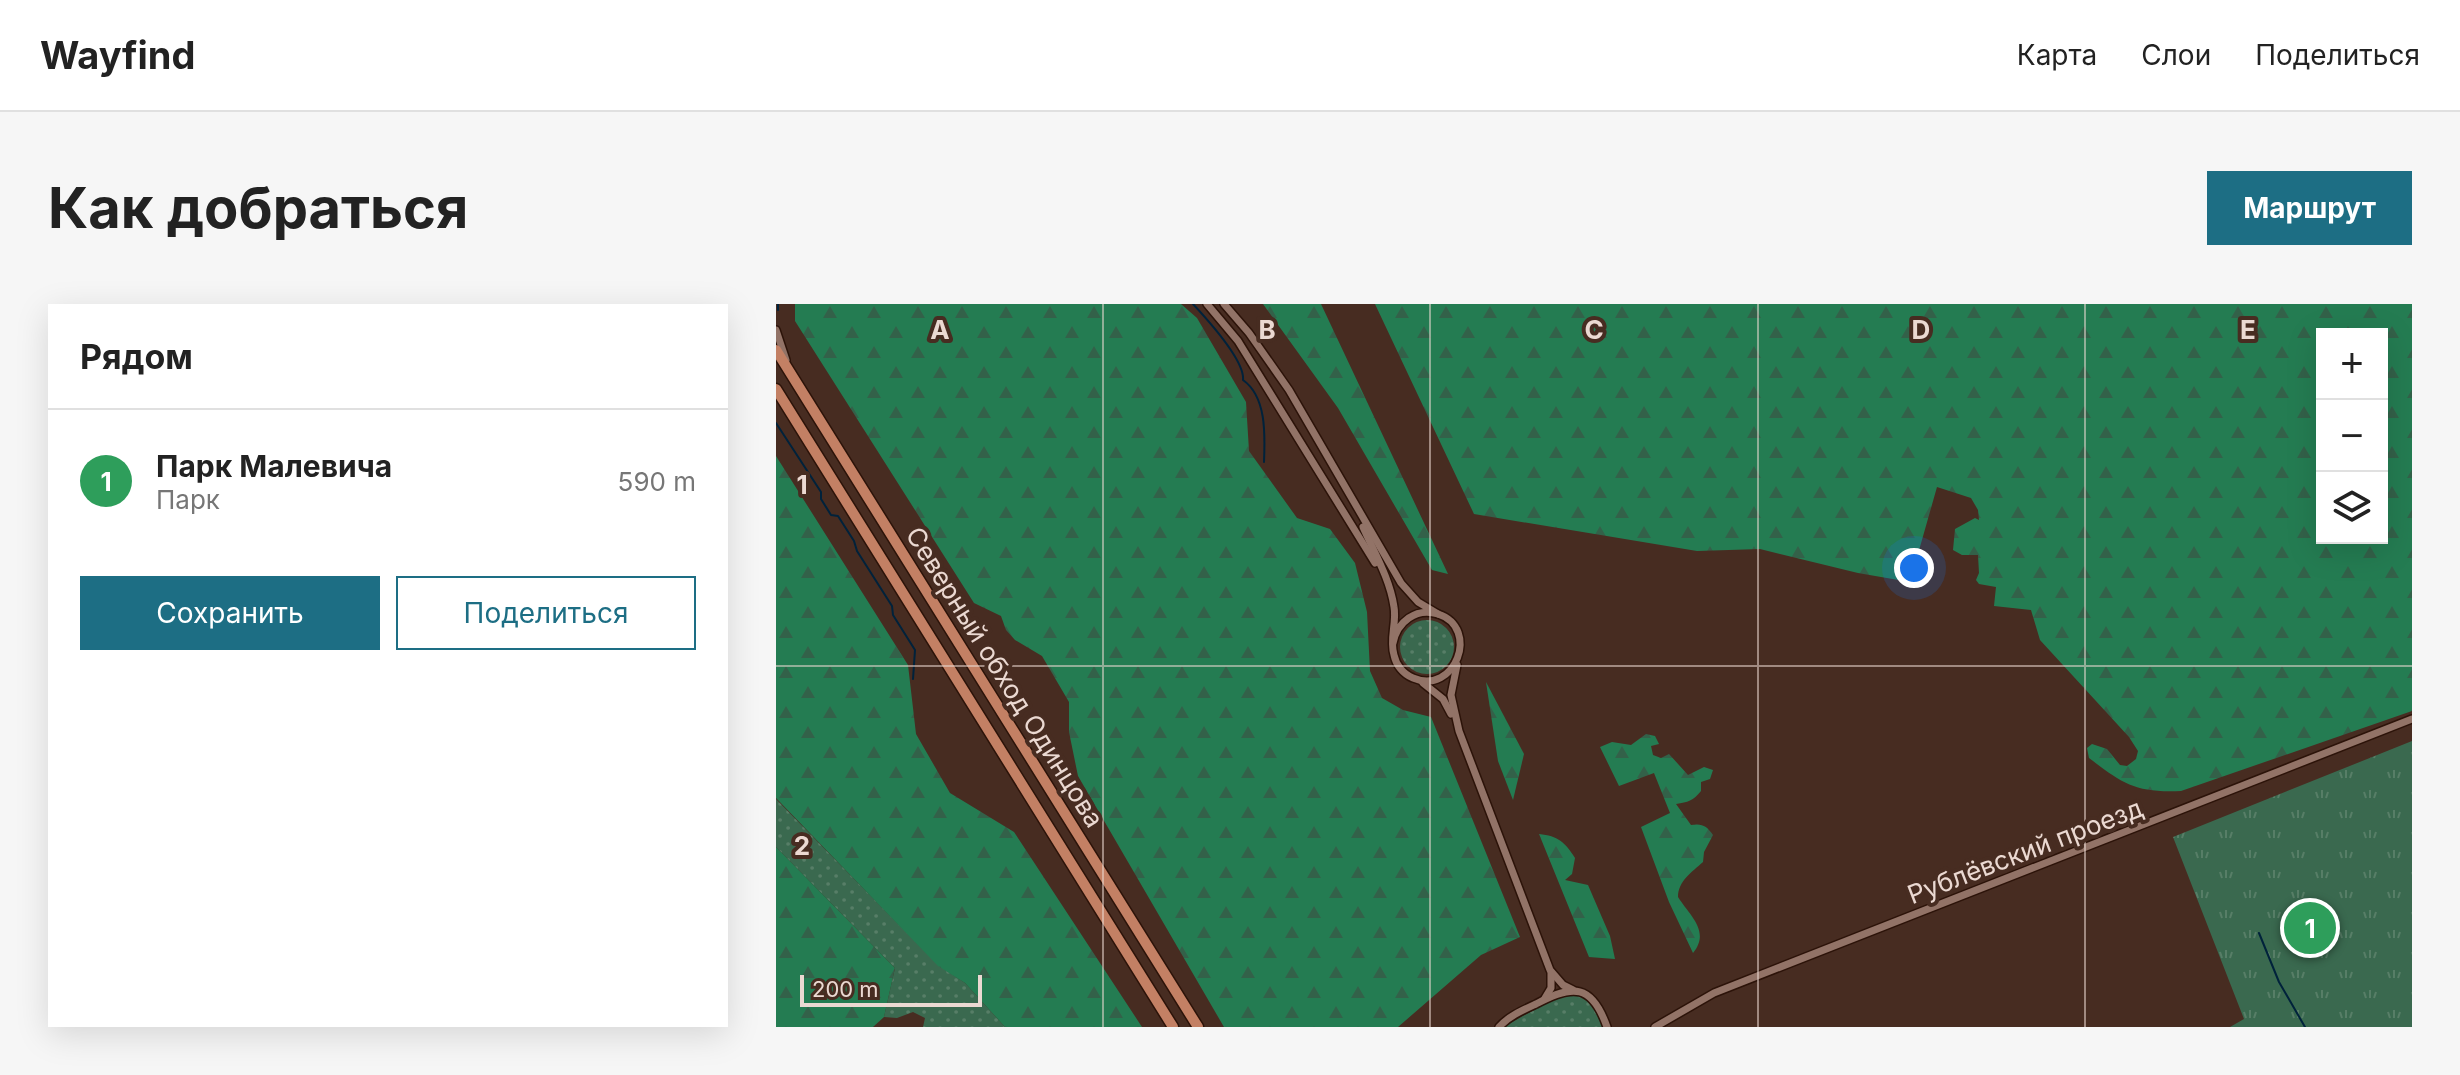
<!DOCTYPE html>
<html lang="ru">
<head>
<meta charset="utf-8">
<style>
  body { margin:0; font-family:Inter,sans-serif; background:#f6f6f6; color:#222 }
  .controls { position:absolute; right:24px; top:24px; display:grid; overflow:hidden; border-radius:0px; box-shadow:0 8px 32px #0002 }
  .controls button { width:72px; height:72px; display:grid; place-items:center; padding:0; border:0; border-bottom:2px solid #e0e0e0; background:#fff; color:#222; font:40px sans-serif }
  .scale { position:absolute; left:24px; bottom:20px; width:182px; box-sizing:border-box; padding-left:8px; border:4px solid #ebd9d2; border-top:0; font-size:22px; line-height:28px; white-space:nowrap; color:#ebd9d2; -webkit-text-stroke:6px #472c21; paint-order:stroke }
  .you { position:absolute; left:1138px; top:264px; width:28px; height:28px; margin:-20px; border:6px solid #fff; border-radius:50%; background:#1a73e8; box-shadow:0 0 0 12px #1a73e833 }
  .badge { display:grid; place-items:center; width:52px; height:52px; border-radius:50%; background:#1d6e84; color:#fff; font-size:26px; font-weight:700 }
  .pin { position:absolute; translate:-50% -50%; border:4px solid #fff; box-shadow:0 2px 8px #0006 }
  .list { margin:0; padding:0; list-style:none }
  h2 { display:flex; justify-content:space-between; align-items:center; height:104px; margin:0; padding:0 32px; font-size:34px }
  h2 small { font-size:26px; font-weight:400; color:#767676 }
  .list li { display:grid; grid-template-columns:52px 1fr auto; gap:24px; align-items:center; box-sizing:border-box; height:144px; padding:0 32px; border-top:2px solid #e0e0e0 }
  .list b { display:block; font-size:30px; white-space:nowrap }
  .list p { margin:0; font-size:26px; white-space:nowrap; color:#767676 }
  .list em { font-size:26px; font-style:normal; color:#767676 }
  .actions { display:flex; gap:16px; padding:24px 32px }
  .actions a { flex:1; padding:18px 0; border:2px solid #1d6e84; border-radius:0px; text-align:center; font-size:28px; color:#1d6e84 }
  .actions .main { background:#1d6e84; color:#fff }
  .icon { flex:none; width:44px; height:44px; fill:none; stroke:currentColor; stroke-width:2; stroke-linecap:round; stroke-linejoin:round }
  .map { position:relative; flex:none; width:1636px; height:723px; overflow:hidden; border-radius:0px }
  header { display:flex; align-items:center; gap:48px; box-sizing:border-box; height:112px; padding:0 40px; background:#fff; border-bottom:2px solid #e0e0e0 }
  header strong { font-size:38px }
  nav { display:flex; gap:44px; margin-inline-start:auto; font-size:28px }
  .intro { display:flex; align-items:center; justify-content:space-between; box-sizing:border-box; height:192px; padding:0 48px }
  h1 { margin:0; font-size:56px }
  .button { padding:20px 36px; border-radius:0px; background:#1d6e84; color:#fff; font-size:28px; font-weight:700 }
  main { display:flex; gap:48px; padding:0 48px }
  aside { flex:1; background:#fff; border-radius:0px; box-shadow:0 8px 32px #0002 }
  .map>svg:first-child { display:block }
  .grass { fill:url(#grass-dots) }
  .forest { fill:url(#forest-firs); fill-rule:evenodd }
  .park { fill:url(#park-tufts) }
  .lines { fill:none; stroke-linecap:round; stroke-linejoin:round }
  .stream { stroke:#00223b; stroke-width:2 }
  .minor-casing { stroke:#2c1309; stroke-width:10 }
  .highway-casing { stroke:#2c1309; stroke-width:13 }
  .minor { stroke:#927367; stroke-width:7 }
  .highway { stroke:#c38064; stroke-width:10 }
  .grid { fill:none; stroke:#ebd9d2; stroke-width:2; stroke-opacity:0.55 }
  .labels { text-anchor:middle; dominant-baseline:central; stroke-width:8; stroke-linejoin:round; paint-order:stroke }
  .street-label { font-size:26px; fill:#ebd9d2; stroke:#472c21 }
  .grid-label { font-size:26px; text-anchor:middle; font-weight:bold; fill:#ebd9d2; stroke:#472c21; stroke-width:8; stroke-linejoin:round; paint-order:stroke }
</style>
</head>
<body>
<header>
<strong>Wayfind</strong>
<nav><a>Карта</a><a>Слои</a><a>Поделиться</a></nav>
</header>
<div class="intro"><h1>Как добраться</h1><a class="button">Маршрут</a></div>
<main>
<aside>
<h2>Рядом<small></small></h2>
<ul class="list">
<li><span class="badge" style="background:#2e9e5b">1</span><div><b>Парк Малевича</b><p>Парк</p></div><em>590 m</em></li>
</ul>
<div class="actions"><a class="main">Сохранить</a><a>Поделиться</a></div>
</aside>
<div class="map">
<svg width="1636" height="723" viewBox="0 0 1636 723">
  <defs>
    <pattern id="grass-dots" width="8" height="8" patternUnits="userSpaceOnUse" patternTransform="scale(2)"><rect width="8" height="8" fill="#3a694f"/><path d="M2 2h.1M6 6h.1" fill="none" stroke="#577e67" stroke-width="1.8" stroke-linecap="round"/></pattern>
    <pattern id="forest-firs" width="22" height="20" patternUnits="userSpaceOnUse" patternTransform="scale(2)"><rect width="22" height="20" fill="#247c52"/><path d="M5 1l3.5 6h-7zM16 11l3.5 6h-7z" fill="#336149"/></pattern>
    <pattern id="park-tufts" width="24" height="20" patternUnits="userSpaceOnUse" patternTransform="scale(2)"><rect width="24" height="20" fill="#3a694f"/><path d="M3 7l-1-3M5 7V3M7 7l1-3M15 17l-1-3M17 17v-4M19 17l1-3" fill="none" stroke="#577e67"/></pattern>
  </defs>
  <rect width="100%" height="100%" fill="#472c21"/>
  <g class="grass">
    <circle cx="651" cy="343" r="27"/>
    <path d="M 0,495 L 162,661 L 189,679 L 229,723 L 147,723 L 149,714 L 137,708 L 121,714 L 108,713 L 119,664 L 0,543 Z"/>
    <path d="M 799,690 C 815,696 822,707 827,723 L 727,723 L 785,691 Z"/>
  </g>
  <g class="forest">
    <path d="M 19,0 L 405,0 L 421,14 L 470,98 L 473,147 L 521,214 L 554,225 L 579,259 L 591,308 L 594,367 L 606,394 L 627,406 L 655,413 L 744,633 L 705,651 L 622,723 L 448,723 L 302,472 L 293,428 L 293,398 L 266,352 L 239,336 L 230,326 L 225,312 L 198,299 L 19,17 Z"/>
    <path d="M 487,0 L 545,0 L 672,270 L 656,266 L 562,104 Z"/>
    <path d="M 599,0 L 1636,0 L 1636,407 L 1405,487 C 1360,489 1347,480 1313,454 L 1311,444 L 1316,440 L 1331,445 L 1344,461 L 1351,462 L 1360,455 L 1362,447 L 1353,433 L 1264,336 L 1255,306 L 1218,302 L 1220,283 L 1203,280 L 1200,276 L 1203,269 L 1202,251 L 1186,251 L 1177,246 L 1179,225 L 1199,214 L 1203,216 L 1202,206 L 1195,194 L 1161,183 L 1134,278 L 1082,269 L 984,245 L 921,247 L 698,210 ZM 1546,30 L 1606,30 L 1606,234 L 1546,234 Z"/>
    <path d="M 0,152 L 132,361 L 140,430 L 174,489 L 238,528 L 366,723 L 229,723 L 189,679 L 162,662 L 0,494 Z"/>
    <path d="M 710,378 L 748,450 L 737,496 L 722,457 Z"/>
    <path d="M 870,430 L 879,432 L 883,440 L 875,442 L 877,451 L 885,454 L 893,450 L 912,471 L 928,463 L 937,466 L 934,475 L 925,478 L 925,487 C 917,497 912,498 900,500 L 915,521 C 926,519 931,522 937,531 L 928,548 L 927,558 C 916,568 902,577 902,593 C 913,611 935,627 917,649 L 893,598 L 865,523 L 894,509 L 878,469 L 843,482 L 824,443 L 836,438 L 855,441 Z"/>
    <path d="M 763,530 C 782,532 789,538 799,554 L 796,570 L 789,576 L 812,581 L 834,632 L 839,655 L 813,653 Z"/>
    <path d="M 0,543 L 119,664 L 108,713 L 97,723 L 0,723 Z"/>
  </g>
  <path class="park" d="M 1636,437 L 1636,723 L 1454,723 L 1468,715 L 1397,533 Z"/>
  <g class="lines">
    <g class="stream">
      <path d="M 2,0 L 2,6"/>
      <path d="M 417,0 C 430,14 469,57 467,76 C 491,93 489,132 488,158"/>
      <path d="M 0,119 L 45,188 L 45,195 L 55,211 L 62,212 L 78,237 L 81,247 L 116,302 L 117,311 L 139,346 L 137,375"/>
      <path d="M 1483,629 L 1503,678 L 1529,723"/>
    </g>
    <g class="minor-casing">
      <g id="minor">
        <path d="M 431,0 L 462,37 L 599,259"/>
        <path d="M 448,0 L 473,29 L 513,86 L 625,279 L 642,298 L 662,310"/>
        <path d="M 0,26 L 10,56"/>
        <path d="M 587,223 C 598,248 614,275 618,303 C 621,318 613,335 618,351 C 620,361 627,370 637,374 C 679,392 705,324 662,310 C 640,303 621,318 617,339"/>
        <path d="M 681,361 L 675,391 L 683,427 L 774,666 L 787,681 L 797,686"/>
        <path d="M 647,379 L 667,395 L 675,410"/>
        <path d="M 769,694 L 775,684 L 775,668"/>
        <path d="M 723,723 C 733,712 747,706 760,700 C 797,680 816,680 831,723"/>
        <path d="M 879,723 L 938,689 L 1636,415"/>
      </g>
    </g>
    <g class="highway-casing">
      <g id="highway">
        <path d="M 0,46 L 422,723"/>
        <path d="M 0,85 L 397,723"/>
      </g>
    </g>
    <use href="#minor" class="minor"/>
    <use href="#highway" class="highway"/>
  </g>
  <path class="grid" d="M 327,0 L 327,723M 654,0 L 654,723M 982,0 L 982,723M 1309,0 L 1309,723M 0,362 L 1636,362"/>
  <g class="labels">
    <g class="street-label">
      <text transform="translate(229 373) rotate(58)">Северный обход Одинцова</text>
      <text transform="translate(1249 547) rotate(-21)">Рублёвский проезд</text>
    </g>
  </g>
  <g class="grid-label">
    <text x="164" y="35">A</text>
    <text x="491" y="35">B</text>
    <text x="818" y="35">C</text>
    <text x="1145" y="35">D</text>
    <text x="1472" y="35">E</text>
    <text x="26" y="190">1</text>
    <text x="26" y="551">2</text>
  </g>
</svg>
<div class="controls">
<button>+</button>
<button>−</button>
<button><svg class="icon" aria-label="layers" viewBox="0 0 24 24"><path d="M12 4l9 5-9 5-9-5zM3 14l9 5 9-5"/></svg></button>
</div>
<div class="scale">200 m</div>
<div class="you"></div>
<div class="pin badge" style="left:1534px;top:624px;background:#2e9e5b">1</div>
</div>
</main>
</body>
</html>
